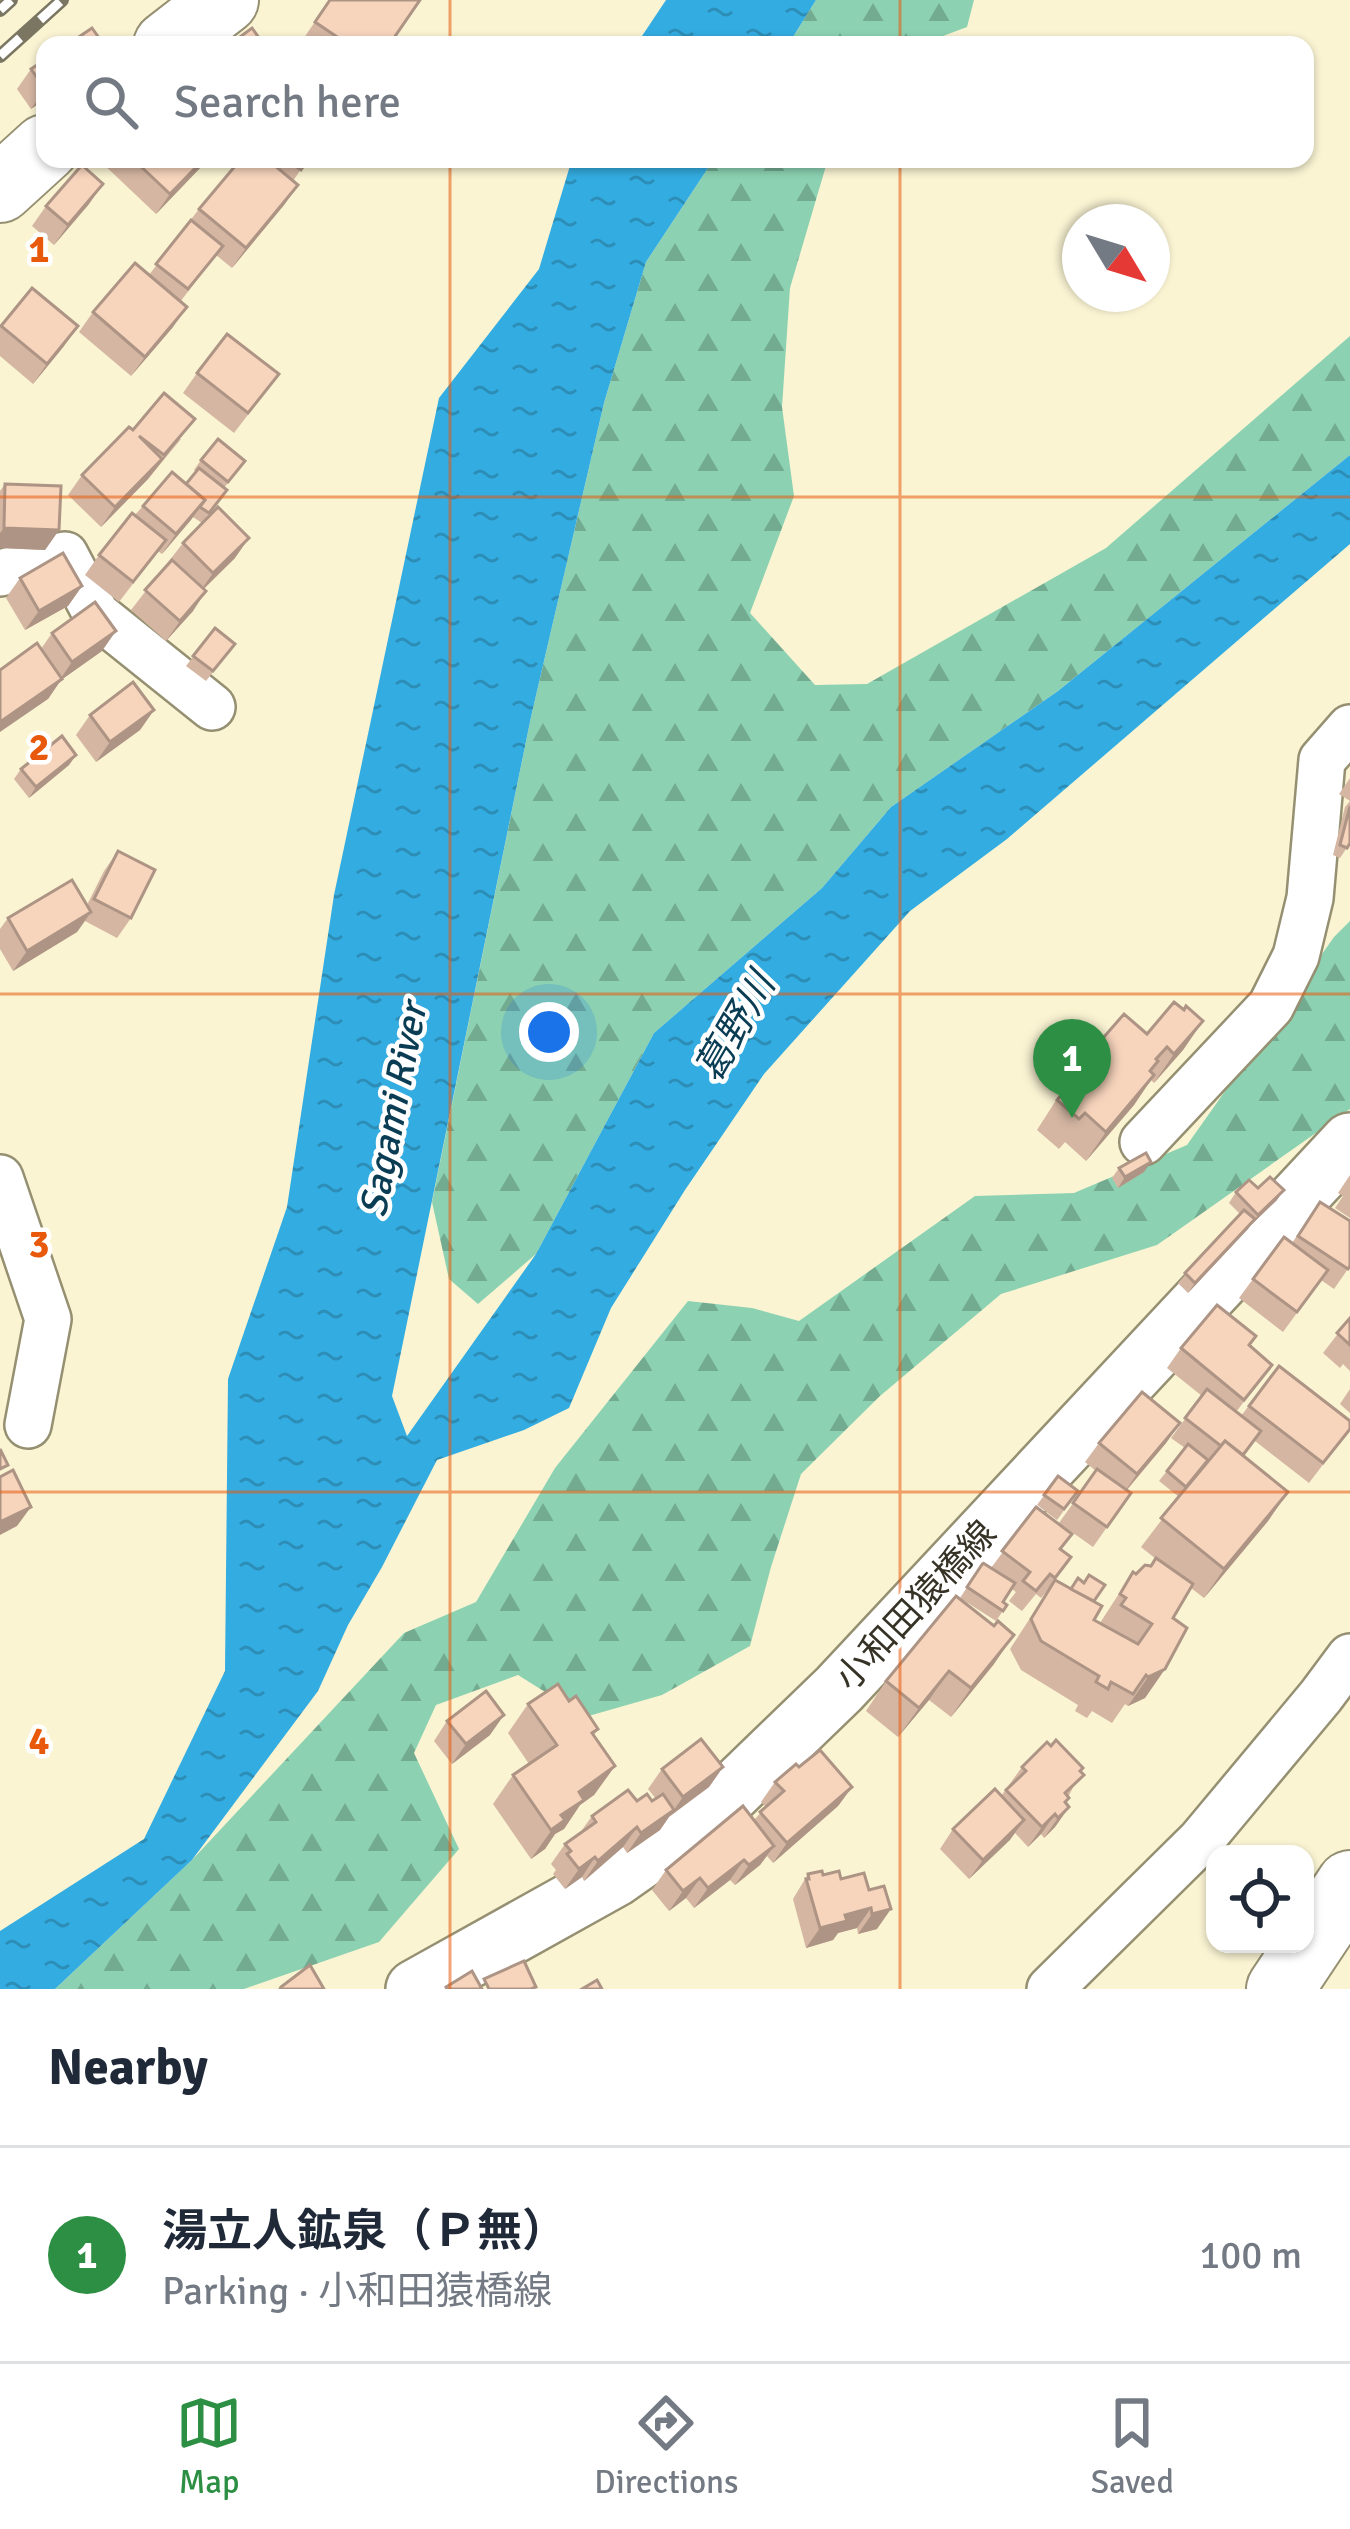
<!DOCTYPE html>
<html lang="en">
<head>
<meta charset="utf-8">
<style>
  body { margin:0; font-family:Signika,"Noto Sans JP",sans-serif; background:#f2f2f3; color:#1f2937 }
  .controls { position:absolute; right:36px; bottom:36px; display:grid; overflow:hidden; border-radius:24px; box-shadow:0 3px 9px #0004 }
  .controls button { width:108px; height:108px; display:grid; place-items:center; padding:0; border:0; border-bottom:3px solid #e0e1e3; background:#fff; color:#1f2937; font:60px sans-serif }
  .compass { position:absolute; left:1062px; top:204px; width:108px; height:108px; border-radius:50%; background:#fff; box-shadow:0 3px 9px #0004; rotate:128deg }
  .you { position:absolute; left:549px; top:1032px; width:42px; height:42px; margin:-30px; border:9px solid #fff; border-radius:50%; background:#1a73e8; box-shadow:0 0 0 18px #1a73e833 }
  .badge { display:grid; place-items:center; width:78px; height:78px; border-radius:50%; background:#2d8f43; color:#fff; font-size:39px; font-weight:700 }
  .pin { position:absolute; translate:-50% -99px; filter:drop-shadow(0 3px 6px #0008) }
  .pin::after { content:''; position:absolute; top:63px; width:42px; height:36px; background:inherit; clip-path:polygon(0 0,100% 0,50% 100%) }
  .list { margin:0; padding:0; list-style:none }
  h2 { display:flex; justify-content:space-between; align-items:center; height:156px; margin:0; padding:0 48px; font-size:51px }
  h2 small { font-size:39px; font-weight:400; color:#747a83 }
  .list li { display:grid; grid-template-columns:78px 1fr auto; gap:36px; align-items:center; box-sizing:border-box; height:216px; padding:0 48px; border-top:3px solid #e0e1e3 }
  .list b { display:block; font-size:45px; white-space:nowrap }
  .list p { margin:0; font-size:39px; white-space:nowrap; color:#747a83 }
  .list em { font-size:39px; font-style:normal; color:#747a83 }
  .icon { flex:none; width:66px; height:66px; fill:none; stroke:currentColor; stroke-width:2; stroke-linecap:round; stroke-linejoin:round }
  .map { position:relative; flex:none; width:1350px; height:1989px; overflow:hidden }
  .search { position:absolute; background:#fff; box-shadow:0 3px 9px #0004; left:36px; right:36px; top:36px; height:132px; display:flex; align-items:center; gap:30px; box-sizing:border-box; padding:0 42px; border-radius:24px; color:#747a83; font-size:45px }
  .sheet { height:372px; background:#fff }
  nav { display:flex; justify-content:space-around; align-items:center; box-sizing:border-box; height:168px; border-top:3px solid #e0e1e3; background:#fff; font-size:33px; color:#747a83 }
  nav a { display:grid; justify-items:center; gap:6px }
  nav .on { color:#2d8f43 }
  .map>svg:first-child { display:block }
  .forest { fill:url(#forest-firs) }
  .water { fill:url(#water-ripples) }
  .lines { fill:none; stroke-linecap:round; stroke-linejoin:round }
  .minor-casing { stroke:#969072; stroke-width:50 }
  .major-casing { stroke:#969072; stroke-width:62 }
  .highway-casing { stroke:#969072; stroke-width:70 }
  .minor { stroke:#fff; stroke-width:45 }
  .major { stroke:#fff; stroke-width:57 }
  .highway { stroke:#fff; stroke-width:66 }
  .rail-casing { stroke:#7a7662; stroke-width:14 }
  .rail { stroke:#fff; stroke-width:9; stroke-dasharray:27; stroke-linecap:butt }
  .wall { fill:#d4b6a2 }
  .shaded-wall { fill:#ad9484 }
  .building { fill:#f7d4bc; stroke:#ad9484; stroke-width:3 }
  .grid { fill:none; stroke:#e8590c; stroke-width:3; stroke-opacity:0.55 }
  .labels { text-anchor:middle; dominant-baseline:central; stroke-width:9; stroke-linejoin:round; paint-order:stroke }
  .street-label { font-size:36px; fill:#363326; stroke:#fff }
  .water-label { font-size:39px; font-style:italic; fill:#0a3d53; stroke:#fff }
  .grid-label { font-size:39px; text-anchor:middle; font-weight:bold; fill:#e8590c; stroke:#fff; stroke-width:9; stroke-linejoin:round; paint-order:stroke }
</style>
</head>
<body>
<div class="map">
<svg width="1350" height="1989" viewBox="0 0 1350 1989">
  <defs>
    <pattern id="forest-firs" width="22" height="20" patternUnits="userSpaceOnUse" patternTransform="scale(3)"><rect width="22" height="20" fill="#8cd2b2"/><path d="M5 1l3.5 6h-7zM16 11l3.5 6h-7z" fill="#73ab91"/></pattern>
    <pattern id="water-ripples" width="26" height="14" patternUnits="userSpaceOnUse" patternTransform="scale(3)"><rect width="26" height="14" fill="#33ace1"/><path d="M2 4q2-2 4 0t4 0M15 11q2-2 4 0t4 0" fill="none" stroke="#2c8db6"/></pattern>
  </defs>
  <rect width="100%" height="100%" fill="#faf4d3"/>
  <g class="forest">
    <path d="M 816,0 L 974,0 L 967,27 L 935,39 L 928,45 L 788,45 Z"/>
    <path d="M 714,159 L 828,159 L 790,288 L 782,407 L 794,496 L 750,613 L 815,685 L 867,684 L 1106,548 L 1350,336 L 1350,455 L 1058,691 L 891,807 L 822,888 L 654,1033 L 536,1254 L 478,1304 L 449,1279 L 432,1202 L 531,717 L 604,403 L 646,262 Z"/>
    <path d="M 1350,921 L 1350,1109 L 1157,1245 L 1001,1294 L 880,1396 L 801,1474 L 771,1567 L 750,1646 L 662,1695 L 585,1717 L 518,1675 L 436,1705 L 414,1753 L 459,1849 L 379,1942 L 244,1989 L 55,1989 L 192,1860 L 404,1633 L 476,1602 L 555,1468 L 688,1301 L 752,1308 L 799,1321 L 975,1196 L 1074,1193 L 1187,1145 L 1334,937 Z"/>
  </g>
  <g class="water">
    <path d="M 666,0 L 816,0 L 788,45 L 636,45 Z"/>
    <path d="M 572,159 L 714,159 L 646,262 L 604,403 L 531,717 L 392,1396 L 407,1436 L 536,1254 L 654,1033 L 822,888 L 891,807 L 1058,691 L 1350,455 L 1350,544 L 1007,839 L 910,911 L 764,1074 L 685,1190 L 611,1308 L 569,1408 L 524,1430 L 437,1460 L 382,1567 L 348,1625 L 318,1691 L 192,1860 L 55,1989 L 0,1989 L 0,1931 L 144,1839 L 225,1671 L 228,1379 L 287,1207 L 334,895 L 439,398 L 539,269 Z"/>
  </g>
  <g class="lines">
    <g class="minor-casing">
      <g id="minor">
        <path d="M 0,573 L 65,555 L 96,614 L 212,707"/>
        <path d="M 1143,1142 L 1271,1006 L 1296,956 L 1310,898 L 1322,760 L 1350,728"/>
        <path d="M 0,1178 L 48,1319 L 28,1425"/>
        <path d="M 1050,1989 L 1201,1840 L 1321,1696 L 1350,1657"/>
      </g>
    </g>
    <g class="major-casing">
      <path id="major" d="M 415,1989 L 616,1877 L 721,1803 L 839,1689 L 1350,1142"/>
    </g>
    <g class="highway-casing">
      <g id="highway">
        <path d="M 167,45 L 225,0"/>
        <path d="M 0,189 L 45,148"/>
        <path d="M 1280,1989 L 1350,1884"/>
      </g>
    </g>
    <use href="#minor" class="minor"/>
    <use href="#major" class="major"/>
    <use href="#highway" class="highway"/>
    <g class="rail-casing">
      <g id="rail">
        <path d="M 0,10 L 11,0"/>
        <path d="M 0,56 L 62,0"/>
      </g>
    </g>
    <use href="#rail" class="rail"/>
  </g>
  <g class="wall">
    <path d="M 330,0 L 389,45 L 299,45 Z"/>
    <path d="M 45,60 L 45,99 L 31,109 L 17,89 L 31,69 Z"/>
    <path d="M 101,159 L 204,159 L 201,167 L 156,214 L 100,161 Z"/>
    <path d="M 241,159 L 308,159 L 293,181 L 298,185 L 284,205 L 232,268 L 216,255 L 180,302 L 173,327 L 131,376 L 79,332 L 93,312 L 149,275 L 199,209 Z"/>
    <path d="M 89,204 L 54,245 L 32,226 L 46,206 Z"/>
    <path d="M 32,288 L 64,346 L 33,384 L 0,356 L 0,327 Z"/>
    <path d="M 197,373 L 279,374 L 234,433 L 183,393 Z"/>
    <path d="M 133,430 L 181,439 L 148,479 L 101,527 L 68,495 L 82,475 Z"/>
    <path d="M 201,460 L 245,461 L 224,488 L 227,490 L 202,523 L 193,517 L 162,554 L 158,551 L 119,602 L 85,575 L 99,555 L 143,506 L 186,484 L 196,472 L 194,470 Z"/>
    <path d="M 5,484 L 59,530 L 45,550 L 0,548 L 0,491 Z"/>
    <path d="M 183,543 L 235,558 L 204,589 L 193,611 L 166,641 L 131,610 Z"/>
    <path d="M 20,578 L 82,586 L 68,606 L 25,630 L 6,598 Z"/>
    <path d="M 215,628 L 235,644 L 206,681 L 186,666 Z"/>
    <path d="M 52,633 L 102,651 L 61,680 L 48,699 L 41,649 Z"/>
    <path d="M 154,710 L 140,730 L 96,762 L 76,735 L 90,715 Z"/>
    <path d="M 76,755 L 69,765 L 29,798 L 14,779 L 21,769 Z"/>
    <path d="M 1350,778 L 1350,843 L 1340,858 L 1333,855 L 1345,807 L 1350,801 L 1339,794 Z"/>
    <path d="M 118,851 L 131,918 L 117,938 L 85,921 L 77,932 L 13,971 L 0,949 L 0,929 L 8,918 L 87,905 L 104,871 Z"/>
    <path d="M 1184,1010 L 1203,1021 L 1183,1050 L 1154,1083 L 1151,1080 L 1134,1105 L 1086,1161 L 1065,1142 L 1059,1149 L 1037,1130 L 1076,1069 L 1147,1034 Z"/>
    <path d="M 1119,1168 L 1144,1172 L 1118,1188 L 1112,1178 Z"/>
    <path d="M 1350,1175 L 1350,1218 L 1335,1208 L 1343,1196 L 1338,1193 Z"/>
    <path d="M 1258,1188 L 1277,1200 L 1251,1225 L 1188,1293 L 1178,1283 L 1240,1214 L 1229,1203 L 1236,1192 Z"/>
    <path d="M 1320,1202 L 1350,1266 L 1334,1289 L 1321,1280 L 1283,1332 L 1239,1298 L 1284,1237 L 1292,1243 Z"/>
    <path d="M 1350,1318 L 1350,1371 L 1343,1364 L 1340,1368 L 1323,1353 Z"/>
    <path d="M 1249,1345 L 1272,1365 L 1236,1412 L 1241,1416 L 1279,1366 L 1350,1429 L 1309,1483 L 1255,1441 L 1244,1456 L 1288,1492 L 1268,1521 L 1204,1598 L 1191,1588 L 1173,1618 L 1165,1669 L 1145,1698 L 1128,1706 L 1125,1704 L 1112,1723 L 1092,1711 L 1087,1718 L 1075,1711 L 1078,1705 L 1021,1670 L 1010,1649 L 1051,1586 L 1041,1598 L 1036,1594 L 1022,1611 L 1009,1601 L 1016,1592 L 1012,1589 L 1003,1602 L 1007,1605 L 996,1621 L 960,1598 L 983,1563 L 991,1568 L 1036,1507 L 1072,1534 L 1061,1550 L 1055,1580 L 1094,1601 L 1094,1620 L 1100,1623 L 1133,1572 L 1136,1574 L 1151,1566 L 1156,1559 L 1141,1547 L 1179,1497 L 1159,1481 L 1185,1448 L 1171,1438 L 1202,1396 L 1167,1368 L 1181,1348 Z"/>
    <path d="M 1350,1389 L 1350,1413 L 1340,1404 Z"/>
    <path d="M 1180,1423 L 1166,1443 L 1127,1490 L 1131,1493 L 1093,1547 L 1059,1523 L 1096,1471 L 1085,1462 L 1099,1443 Z"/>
    <path d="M 1058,1476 L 1078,1491 L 1057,1520 L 1037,1505 Z"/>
    <path d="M 994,1664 L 951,1717 L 929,1700 L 898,1737 L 866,1711 L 886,1681 Z"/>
    <path d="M 569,1701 L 598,1729 L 594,1735 L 615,1766 L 594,1795 L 580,1805 L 564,1829 L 555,1834 L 545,1849 L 531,1859 L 493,1804 L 513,1775 L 529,1764 L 508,1733 L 528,1704 Z"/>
    <path d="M 447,1721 L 490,1735 L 452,1764 L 434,1741 Z"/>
    <path d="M 723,1767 L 709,1787 L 669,1816 L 660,1830 L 627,1853 L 623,1847 L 584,1881 L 582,1877 L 565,1889 L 553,1874 L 556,1870 L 551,1864 L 565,1844 L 580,1833 L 592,1816 L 637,1801 L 652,1801 L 656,1799 L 648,1789 L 662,1769 Z"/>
    <path d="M 799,1767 L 852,1787 L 838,1806 L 773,1863 L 767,1856 L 760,1865 L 735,1885 L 730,1880 L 694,1908 L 686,1898 L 669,1911 L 652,1890 L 666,1870 L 754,1820 L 766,1807 L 761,1802 L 775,1782 Z"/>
    <path d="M 1022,1767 L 1081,1772 L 1065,1803 L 1069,1807 L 1055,1827 L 1044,1838 L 1041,1834 L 1028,1847 L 1015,1833 L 969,1879 L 940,1849 L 953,1829 L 1001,1796 Z"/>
    <path d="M 864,1873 L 877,1929 L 858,1934 L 857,1928 L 838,1933 L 833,1940 L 806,1948 L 793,1899 L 808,1874 L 841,1879 Z"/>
  </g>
  <g class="shaded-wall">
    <path d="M 45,89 L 45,99 L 31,109 Z"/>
    <path d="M 204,159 L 207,159 L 201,167 L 156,214 L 170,194 Z"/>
    <path d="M 103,184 L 89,204 L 54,245 L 68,225 Z"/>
    <path d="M 298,185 L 284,205 L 232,268 L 246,248 Z"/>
    <path d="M 187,307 L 173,327 L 131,376 L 145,357 Z"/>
    <path d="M 78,326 L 64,346 L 33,384 L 47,364 Z"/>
    <path d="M 195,419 L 148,479 L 101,527 L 115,507 L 161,460 Z"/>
    <path d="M 205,500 L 191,520 L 162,554 L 176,534 Z"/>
    <path d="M 4,528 L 59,530 L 45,550 L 0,548 L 0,533 Z"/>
    <path d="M 249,538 L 235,558 L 199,593 L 213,573 Z"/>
    <path d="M 82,586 L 68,606 L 25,630 L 39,611 Z"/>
    <path d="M 206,591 L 193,611 L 166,641 L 180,621 Z"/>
    <path d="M 116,631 L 102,651 L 61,680 L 48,699 L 0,732 L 0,722 L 59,681 L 72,662 Z"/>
    <path d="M 154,710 L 140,730 L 96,762 L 110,742 Z"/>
    <path d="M 76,755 L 69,765 L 29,798 L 36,787 Z"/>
    <path d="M 91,912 L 77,932 L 13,971 L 27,951 Z"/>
    <path d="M 1203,1021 L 1183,1050 L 1154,1083 L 1174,1054 Z"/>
    <path d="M 1154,1075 L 1134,1105 L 1086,1161 L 1106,1132 Z"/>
    <path d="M 1151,1162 L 1144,1172 L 1118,1188 L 1125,1177 Z"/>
    <path d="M 1284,1190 L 1277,1200 L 1251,1225 L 1258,1215 Z"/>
    <path d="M 1255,1219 L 1248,1229 L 1188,1293 L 1195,1283 Z"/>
    <path d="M 1180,1423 L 1166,1443 L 1123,1494 L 1137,1474 Z"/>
    <path d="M 1288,1492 L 1268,1521 L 1204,1598 L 1224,1569 Z"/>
    <path d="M 31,1507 L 17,1526 L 0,1535 L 0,1522 Z"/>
    <path d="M 1014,1635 L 994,1664 L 951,1717 L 971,1688 Z"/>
    <path d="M 1165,1669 L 1145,1698 L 1128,1706 L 1148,1677 Z"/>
    <path d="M 949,1671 L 929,1700 L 898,1737 L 919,1708 Z"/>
    <path d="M 504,1715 L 490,1735 L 452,1764 L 466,1744 Z"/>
    <path d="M 615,1766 L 594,1795 L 580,1805 L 564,1829 L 555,1834 L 545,1849 L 531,1859 L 579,1792 Z"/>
    <path d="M 723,1767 L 709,1787 L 669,1817 L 683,1797 Z"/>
    <path d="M 852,1787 L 838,1806 L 773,1863 L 787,1843 Z"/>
    <path d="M 1069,1807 L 1055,1827 L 1044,1838 L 1058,1818 Z"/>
    <path d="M 674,1810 L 660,1830 L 627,1853 L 641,1833 Z"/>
    <path d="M 1055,1814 L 1041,1834 L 1028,1847 L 1042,1827 Z"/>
    <path d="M 1024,1820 L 1010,1840 L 969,1879 L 983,1860 Z"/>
    <path d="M 637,1827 L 623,1847 L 584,1881 L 598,1861 Z"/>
    <path d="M 774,1846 L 760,1865 L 735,1885 L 749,1865 Z"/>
    <path d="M 595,1857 L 582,1877 L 565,1889 L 579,1869 Z"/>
    <path d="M 744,1860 L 730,1880 L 694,1908 L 708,1888 Z"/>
    <path d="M 700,1878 L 686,1898 L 669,1911 L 683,1891 Z"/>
    <path d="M 871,1908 L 857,1928 L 838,1933 L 833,1940 L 806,1948 L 820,1928 L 845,1915 Z"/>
    <path d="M 891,1909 L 877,1929 L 858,1934 L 872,1914 Z"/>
  </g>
  <g class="building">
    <path d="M 330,0 L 420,0 L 389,45 L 349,45 L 315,22 Z"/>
    <path d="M 92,28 L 104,45 L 67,45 Z"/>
    <path d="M 252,28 L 264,45 L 229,45 Z"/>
    <path d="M 45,60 L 45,89 L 31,69 Z"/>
    <path d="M 133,159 L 204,159 L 170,194 Z"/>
    <path d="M 241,159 L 267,159 L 298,185 L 246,248 L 199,209 Z"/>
    <path d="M 285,159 L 308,159 L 301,170 Z"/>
    <path d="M 82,165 L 103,184 L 68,225 L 46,206 Z"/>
    <path d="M 191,220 L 223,246 L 188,289 L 156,264 Z"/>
    <path d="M 135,263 L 187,307 L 145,357 L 93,312 Z"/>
    <path d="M 32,288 L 78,326 L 47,364 L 1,326 Z"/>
    <path d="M 227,334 L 279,374 L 248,413 L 197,373 Z"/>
    <path d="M 164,393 L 195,419 L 164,455 L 139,436 L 162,459 L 115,507 L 82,475 L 129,427 L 133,430 Z"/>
    <path d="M 218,439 L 245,461 L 228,482 L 201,460 Z"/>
    <path d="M 199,468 L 227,490 L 209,513 L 200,507 L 205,500 L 186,484 Z"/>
    <path d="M 172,472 L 205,500 L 176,534 L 143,506 Z"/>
    <path d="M 5,484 L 61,486 L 59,530 L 4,528 Z"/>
    <path d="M 218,507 L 249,538 L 213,573 L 183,543 Z"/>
    <path d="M 132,513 L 166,540 L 133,582 L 99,555 Z"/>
    <path d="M 63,553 L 82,586 L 39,611 L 20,578 Z"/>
    <path d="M 172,560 L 206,591 L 180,621 L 145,590 Z"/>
    <path d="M 95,602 L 116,631 L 72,662 L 52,633 Z"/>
    <path d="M 215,628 L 235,644 L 213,671 L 193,656 Z"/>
    <path d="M 37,643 L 62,679 L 0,722 L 0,670 Z"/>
    <path d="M 133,682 L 154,710 L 110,742 L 90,715 Z"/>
    <path d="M 62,736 L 76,755 L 36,787 L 21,769 Z"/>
    <path d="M 1350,806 L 1350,843 L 1347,848 L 1340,845 Z"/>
    <path d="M 118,851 L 155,870 L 131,918 L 94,899 Z"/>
    <path d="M 72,880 L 91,912 L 27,951 L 8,918 Z"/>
    <path d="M 1174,1002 L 1184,1010 L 1186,1006 L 1203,1021 L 1174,1054 L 1167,1047 L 1156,1059 L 1158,1061 L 1150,1071 L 1154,1075 L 1106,1132 L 1085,1113 L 1079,1119 L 1057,1100 L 1081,1073 L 1076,1069 L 1124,1014 L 1147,1034 Z"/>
    <path d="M 1146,1153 L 1151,1162 L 1125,1177 L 1119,1168 Z"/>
    <path d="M 1270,1177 L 1284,1190 L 1258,1215 L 1236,1192 L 1249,1180 L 1258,1188 Z"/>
    <path d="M 1320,1202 L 1350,1221 L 1350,1266 L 1348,1269 L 1298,1236 Z"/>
    <path d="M 1244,1210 L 1255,1219 L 1195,1283 L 1185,1273 Z"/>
    <path d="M 1284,1237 L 1328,1270 L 1297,1312 L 1253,1279 Z"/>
    <path d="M 1217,1305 L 1256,1336 L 1249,1345 L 1272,1365 L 1244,1400 L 1181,1348 Z"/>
    <path d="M 1350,1318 L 1350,1345 L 1337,1333 Z"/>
    <path d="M 1279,1366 L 1350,1421 L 1350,1429 L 1323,1463 L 1249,1406 Z"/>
    <path d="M 1207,1389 L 1261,1431 L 1243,1455 L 1225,1441 L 1221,1446 L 1185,1418 Z"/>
    <path d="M 1142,1392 L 1180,1423 L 1137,1474 L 1099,1443 Z"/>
    <path d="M 1225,1441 L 1288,1492 L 1224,1569 L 1161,1518 Z"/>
    <path d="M 1188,1444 L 1208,1460 L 1186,1487 L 1167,1471 Z"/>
    <path d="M 0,1449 L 8,1465 L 0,1469 Z"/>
    <path d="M 1097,1469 L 1131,1493 L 1107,1527 L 1073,1503 Z"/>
    <path d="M 13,1470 L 31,1507 L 0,1522 L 0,1477 Z"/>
    <path d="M 1058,1476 L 1078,1491 L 1064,1509 L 1044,1495 Z"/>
    <path d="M 1036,1507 L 1072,1534 L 1060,1549 L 1071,1557 L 1055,1578 L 1050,1574 L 1036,1591 L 1023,1581 L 1030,1572 L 1002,1551 Z"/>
    <path d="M 1156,1558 L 1193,1584 L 1173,1618 L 1187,1628 L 1165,1669 L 1148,1677 L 1146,1675 L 1133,1694 L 1111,1682 L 1108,1689 L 1096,1682 L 1099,1676 L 1041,1641 L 1031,1619 L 1055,1580 L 1102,1606 L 1094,1620 L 1138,1644 L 1152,1624 L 1121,1605 L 1126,1598 L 1120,1594 L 1133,1572 L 1136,1574 L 1145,1565 L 1151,1566 Z"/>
    <path d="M 983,1563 L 1015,1583 L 1003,1602 L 1007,1605 L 1003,1611 L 967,1587 Z"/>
    <path d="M 1089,1575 L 1105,1585 L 1094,1601 L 1071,1589 L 1078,1578 L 1084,1583 Z"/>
    <path d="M 956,1596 L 994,1626 L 998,1621 L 1014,1635 L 971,1688 L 949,1671 L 919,1708 L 886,1681 Z"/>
    <path d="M 558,1684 L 569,1701 L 576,1696 L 598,1729 L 592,1733 L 615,1766 L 579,1792 L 584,1800 L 561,1815 L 565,1820 L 551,1830 L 513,1775 L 557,1745 L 528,1704 Z"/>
    <path d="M 486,1691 L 504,1715 L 466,1744 L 447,1721 Z"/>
    <path d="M 701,1739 L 723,1767 L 683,1797 L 662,1769 Z"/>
    <path d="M 1056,1740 L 1083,1768 L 1080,1771 L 1084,1775 L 1065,1793 L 1069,1798 L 1065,1802 L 1069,1807 L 1058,1818 L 1055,1814 L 1042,1827 L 1006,1790 L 1026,1771 L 1022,1767 L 1047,1742 L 1051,1746 Z"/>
    <path d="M 820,1750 L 852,1787 L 787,1843 L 760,1812 L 784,1791 L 775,1782 L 796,1764 L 799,1767 Z"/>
    <path d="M 995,1789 L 1024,1820 L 983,1860 L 953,1829 Z"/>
    <path d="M 628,1790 L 637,1801 L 647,1794 L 652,1801 L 663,1794 L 674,1810 L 641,1833 L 637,1827 L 598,1861 L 595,1857 L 579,1869 L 567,1854 L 571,1851 L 565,1844 L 596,1822 L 592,1816 Z"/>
    <path d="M 743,1806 L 774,1846 L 749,1865 L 744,1860 L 708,1888 L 700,1878 L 683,1891 L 666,1870 Z"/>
    <path d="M 822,1871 L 823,1875 L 839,1871 L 841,1879 L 864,1873 L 869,1890 L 884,1886 L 891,1909 L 872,1914 L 871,1908 L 845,1915 L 847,1921 L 820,1928 L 806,1879 L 809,1879 L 808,1874 Z"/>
    <path d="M 524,1961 L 536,1987 L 531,1989 L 489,1989 L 484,1979 Z"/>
    <path d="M 310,1965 L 324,1989 L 280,1989 L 281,1987 Z"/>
    <path d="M 472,1971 L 482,1989 L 447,1989 L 446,1987 Z"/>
    <path d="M 597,1980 L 602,1989 L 582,1989 Z"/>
  </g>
  <path class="grid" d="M 450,0 L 450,45M 900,0 L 900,45M 450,159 L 450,1989M 900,159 L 900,1989M 0,497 L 1350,497M 0,994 L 1350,994M 0,1492 L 1350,1492"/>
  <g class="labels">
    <g class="street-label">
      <text transform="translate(916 1606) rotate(-47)">小和田猿橋線</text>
    </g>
    <g class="water-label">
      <text transform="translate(735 1027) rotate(-60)">葛野川</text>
      <text transform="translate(393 1110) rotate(-79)">Sagami River</text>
    </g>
  </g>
  <g class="grid-label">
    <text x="39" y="262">1</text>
    <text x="39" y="760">2</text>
    <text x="39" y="1257">3</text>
    <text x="39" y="1754">4</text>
  </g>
</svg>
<div class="controls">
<button><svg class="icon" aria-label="locate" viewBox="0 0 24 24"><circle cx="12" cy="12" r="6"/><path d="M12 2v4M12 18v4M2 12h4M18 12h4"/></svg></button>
</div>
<svg class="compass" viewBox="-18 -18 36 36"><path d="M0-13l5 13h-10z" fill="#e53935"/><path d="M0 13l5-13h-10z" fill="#747a83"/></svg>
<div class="you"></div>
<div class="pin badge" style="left:1072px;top:1118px">1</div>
<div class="search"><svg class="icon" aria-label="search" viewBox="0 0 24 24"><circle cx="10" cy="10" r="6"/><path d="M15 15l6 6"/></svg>Search here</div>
</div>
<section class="sheet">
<h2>Nearby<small></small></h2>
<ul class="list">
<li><span class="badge">1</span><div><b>湯立人鉱泉（Ｐ無）</b><p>Parking · 小和田猿橋線</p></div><em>100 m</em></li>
</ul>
</section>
<nav>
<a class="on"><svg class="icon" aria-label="map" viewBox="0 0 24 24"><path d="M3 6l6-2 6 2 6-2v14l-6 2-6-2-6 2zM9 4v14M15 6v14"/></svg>Map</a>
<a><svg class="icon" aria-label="directions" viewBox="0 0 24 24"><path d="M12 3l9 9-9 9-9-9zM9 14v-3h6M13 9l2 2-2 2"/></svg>Directions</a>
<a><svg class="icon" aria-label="saved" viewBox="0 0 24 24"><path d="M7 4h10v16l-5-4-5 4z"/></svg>Saved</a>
</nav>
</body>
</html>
